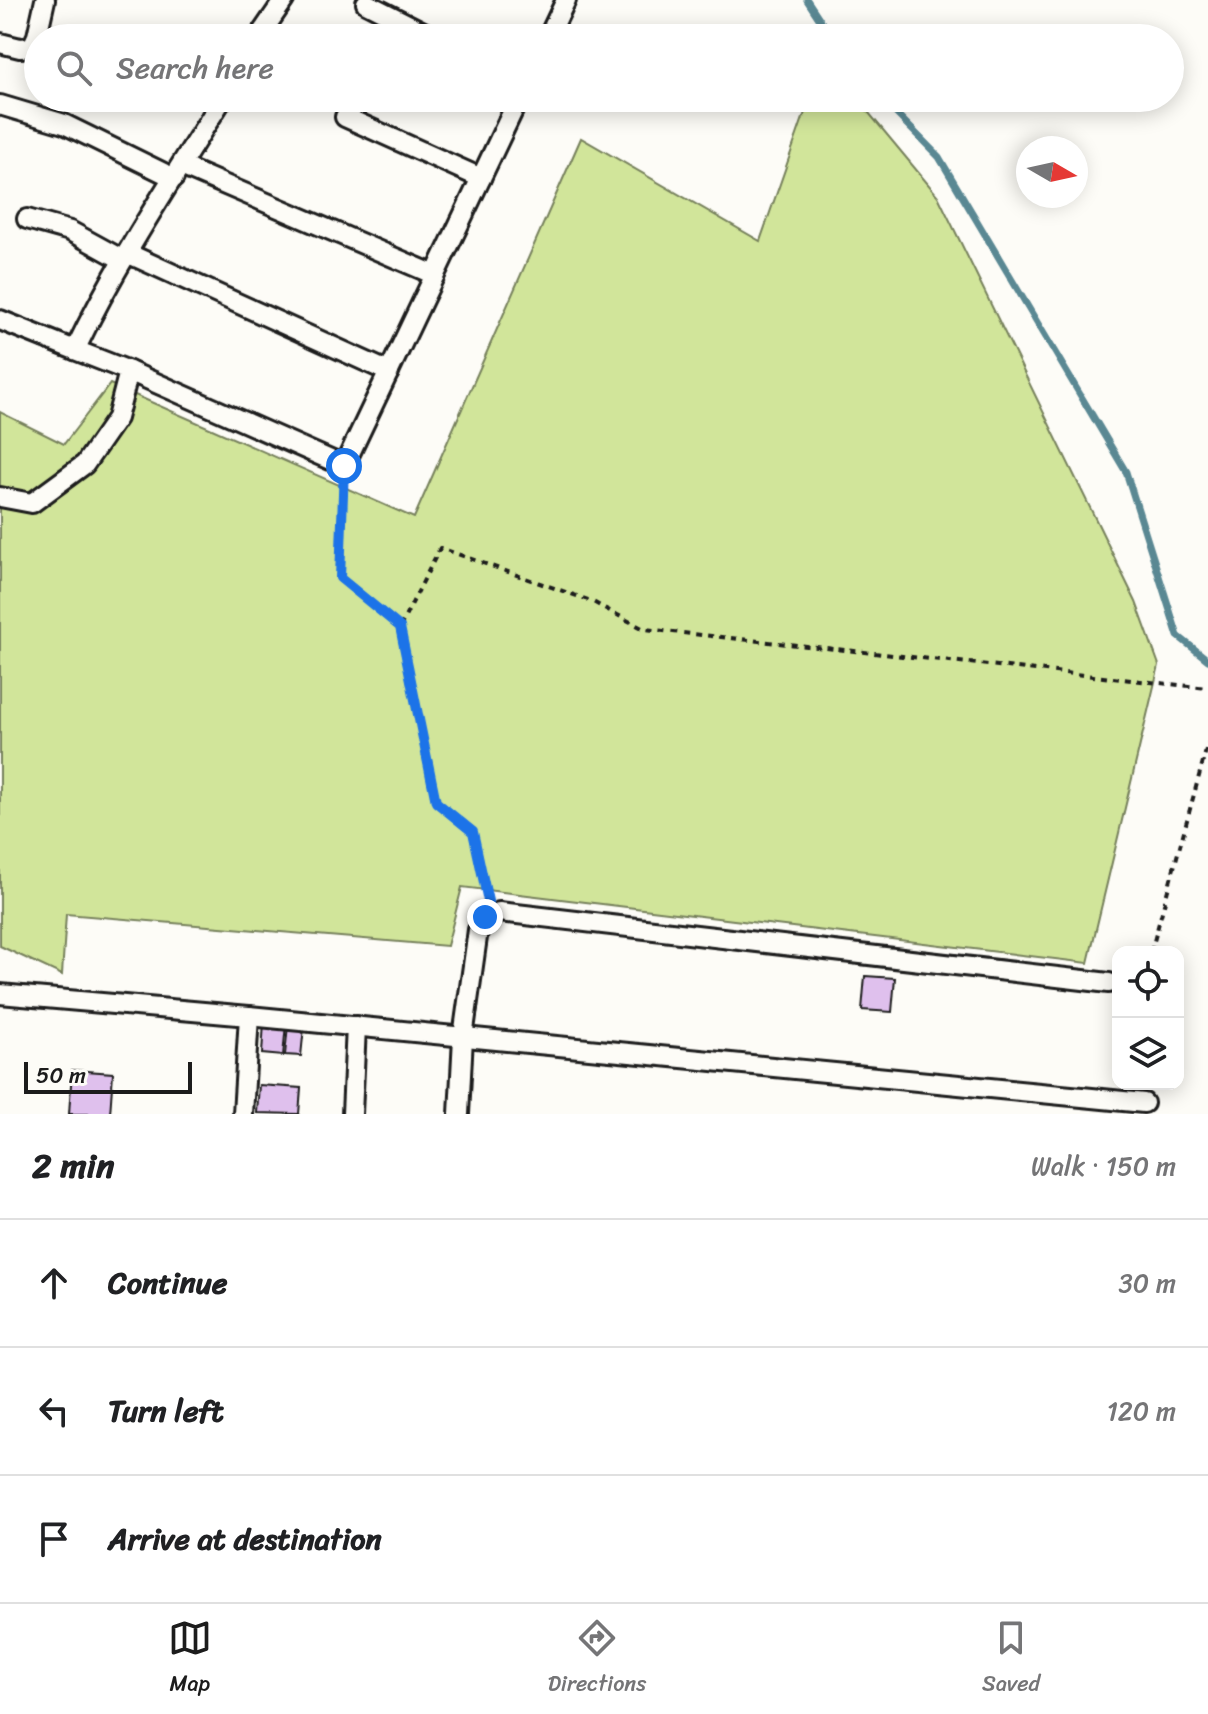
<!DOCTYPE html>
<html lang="en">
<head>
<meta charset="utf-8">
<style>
  body { margin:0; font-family:Sriracha,sans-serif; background:#f6f6f6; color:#202124 }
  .controls { position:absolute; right:24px; bottom:24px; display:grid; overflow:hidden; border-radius:16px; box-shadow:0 4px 20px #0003 }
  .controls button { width:72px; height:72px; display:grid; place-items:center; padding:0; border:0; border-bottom:2px solid #e0e0e0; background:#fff; color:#202124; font:40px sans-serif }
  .compass { position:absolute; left:1016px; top:136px; width:72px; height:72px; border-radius:50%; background:#fff; box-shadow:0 4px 20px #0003; rotate:99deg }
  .scale { position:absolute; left:24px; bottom:20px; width:168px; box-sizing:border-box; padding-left:8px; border:4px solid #1c1c1c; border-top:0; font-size:22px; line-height:28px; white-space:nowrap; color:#1c1c1c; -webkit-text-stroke:6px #fdfcf7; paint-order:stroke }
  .stop { position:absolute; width:24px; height:24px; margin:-18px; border:6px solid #1a73e8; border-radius:50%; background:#fff }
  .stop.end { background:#1a73e8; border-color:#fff; box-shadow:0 2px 8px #0008 }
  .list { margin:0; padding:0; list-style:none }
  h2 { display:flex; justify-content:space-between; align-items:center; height:104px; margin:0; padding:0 32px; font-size:34px }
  h2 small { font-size:26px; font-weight:400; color:#757577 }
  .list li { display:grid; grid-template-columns:52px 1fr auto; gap:24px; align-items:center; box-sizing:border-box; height:128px; padding:0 32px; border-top:2px solid #e0e0e0 }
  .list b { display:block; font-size:30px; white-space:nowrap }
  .list em { font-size:26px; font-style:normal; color:#757577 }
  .icon { flex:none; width:44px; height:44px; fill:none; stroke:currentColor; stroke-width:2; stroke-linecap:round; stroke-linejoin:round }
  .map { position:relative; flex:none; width:1208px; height:1114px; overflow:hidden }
  .search { position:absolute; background:#fff; box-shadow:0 4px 20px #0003; left:24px; right:24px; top:24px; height:88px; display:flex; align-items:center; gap:20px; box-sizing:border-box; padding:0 28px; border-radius:44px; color:#757577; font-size:30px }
  .sheet { height:488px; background:#fff }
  nav { display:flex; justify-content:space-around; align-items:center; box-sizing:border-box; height:112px; border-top:2px solid #e0e0e0; background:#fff; font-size:22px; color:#757577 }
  nav a { display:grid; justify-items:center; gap:4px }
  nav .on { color:#1c1c1c }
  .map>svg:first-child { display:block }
  .green { fill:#d1e59a; stroke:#76805b; stroke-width:2 }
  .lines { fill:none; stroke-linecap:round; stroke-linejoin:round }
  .stream { stroke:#5a8893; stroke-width:7 }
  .building { fill:#dfc0ed; stroke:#1c1c1c; stroke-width:2 }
  .minor-casing { stroke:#1c1c1c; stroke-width:24 }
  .path { stroke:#1c1c1c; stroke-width:4; stroke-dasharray:6 6; stroke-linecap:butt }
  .minor { stroke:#fdfcf7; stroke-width:18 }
  .route { stroke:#1a73e8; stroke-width:10 }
</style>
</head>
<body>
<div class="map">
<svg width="1208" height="1114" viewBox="0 0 1208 1114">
  <rect width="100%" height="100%" fill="#fdfcf7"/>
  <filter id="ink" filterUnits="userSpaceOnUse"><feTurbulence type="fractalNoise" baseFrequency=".0125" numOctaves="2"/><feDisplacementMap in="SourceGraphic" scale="16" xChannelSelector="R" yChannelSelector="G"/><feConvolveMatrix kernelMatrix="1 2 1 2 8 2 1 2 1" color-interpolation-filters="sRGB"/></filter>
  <g filter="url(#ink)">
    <path class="green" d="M 810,98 L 836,98 L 859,101 L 938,196 L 1136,602 L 1159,665 L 1088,963 L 462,887 L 447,946 L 66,914 L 62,975 L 0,946 L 0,412 L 64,444 L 110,384 L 414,518 L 581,138 L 760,241 Z"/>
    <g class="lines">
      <g class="stream">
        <path d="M 807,0 L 832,38"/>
        <path d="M 881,98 L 939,157 L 1126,472 L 1178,636 L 1208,660"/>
      </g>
    </g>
    <g class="building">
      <path d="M 865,976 L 895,978 L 892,1012 L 862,1010 Z"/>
      <path d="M 264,1022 L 286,1024 L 283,1056 L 262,1054 Z"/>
      <path d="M 288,1025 L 304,1027 L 301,1056 L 285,1055 Z"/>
      <path d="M 72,1070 L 113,1073 L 110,1114 L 69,1114 Z"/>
      <path d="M 259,1085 L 301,1088 L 299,1114 L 257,1113 Z"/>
    </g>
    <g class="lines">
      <g class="minor-casing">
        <g id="minor">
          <path d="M 366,3 L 435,38"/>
          <path d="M 258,38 L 284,0"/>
          <path d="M 548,38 L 566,0"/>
          <path d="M 0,43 L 20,48 L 32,47 L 37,36 L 45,0"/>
          <path d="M 0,105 L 64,124 L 174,178"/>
          <path d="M 345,117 L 481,178"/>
          <path d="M 181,166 L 435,275"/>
          <path d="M 27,219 L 70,231 L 123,260"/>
          <path d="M 127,253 L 389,372"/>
          <path d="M 0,320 L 75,350 C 117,262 171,181 223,98"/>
          <path d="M 129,371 L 344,466 L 519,98"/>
          <path d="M 0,497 L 32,503 L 85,464 L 117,418 L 129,371 L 75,350"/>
          <path d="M 0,994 L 249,1016 L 1144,1103"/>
          <path d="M 243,1114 L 249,1016"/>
          <path d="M 352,1114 L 356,1026"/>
          <path d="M 459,1114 L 463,1037 L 478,930 L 485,917 L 499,912 L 1109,983"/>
        </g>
      </g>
      <g class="path">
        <path d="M 343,485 L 340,578 L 400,627 L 436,802 L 473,832 L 487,897"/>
        <path d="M 400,627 L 440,548 L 591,601 L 644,629 L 1208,688"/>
        <path d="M 1151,952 L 1208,743"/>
      </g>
      <use href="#minor" class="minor"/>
    </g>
  </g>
  <g class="lines" filter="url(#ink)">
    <path class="route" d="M 344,466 L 340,578 L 400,627 L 436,802 L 473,832 L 491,915 L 485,917"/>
  </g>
</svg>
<div class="controls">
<button><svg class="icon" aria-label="locate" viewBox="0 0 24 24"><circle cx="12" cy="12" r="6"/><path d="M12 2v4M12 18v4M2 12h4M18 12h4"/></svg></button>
<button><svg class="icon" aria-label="layers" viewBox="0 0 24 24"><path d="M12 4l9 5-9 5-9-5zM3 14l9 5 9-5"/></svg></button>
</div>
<svg class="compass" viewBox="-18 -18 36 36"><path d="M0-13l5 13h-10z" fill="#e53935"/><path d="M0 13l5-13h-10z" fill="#757577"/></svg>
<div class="scale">50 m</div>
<div class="stop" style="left:344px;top:466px"></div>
<div class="stop end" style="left:485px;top:917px"></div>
<div class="search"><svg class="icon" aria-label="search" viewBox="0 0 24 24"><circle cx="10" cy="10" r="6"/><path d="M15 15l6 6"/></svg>Search here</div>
</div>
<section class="sheet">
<h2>2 min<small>Walk · 150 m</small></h2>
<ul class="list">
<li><svg class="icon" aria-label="ahead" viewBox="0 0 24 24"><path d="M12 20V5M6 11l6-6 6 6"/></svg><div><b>Continue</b></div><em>30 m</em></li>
<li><svg class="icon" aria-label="left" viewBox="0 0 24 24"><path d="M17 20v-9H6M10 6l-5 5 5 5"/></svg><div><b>Turn left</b></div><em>120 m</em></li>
<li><svg class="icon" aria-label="arrive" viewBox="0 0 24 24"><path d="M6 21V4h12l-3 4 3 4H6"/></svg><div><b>Arrive at destination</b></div></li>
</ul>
</section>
<nav>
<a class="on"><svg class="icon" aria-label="map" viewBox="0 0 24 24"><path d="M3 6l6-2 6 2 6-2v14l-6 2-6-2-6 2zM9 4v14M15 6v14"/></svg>Map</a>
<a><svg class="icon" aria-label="directions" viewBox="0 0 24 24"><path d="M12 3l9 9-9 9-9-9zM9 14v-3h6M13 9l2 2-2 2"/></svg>Directions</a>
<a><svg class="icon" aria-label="saved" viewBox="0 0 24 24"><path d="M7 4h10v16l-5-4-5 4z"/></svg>Saved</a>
</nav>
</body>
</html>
